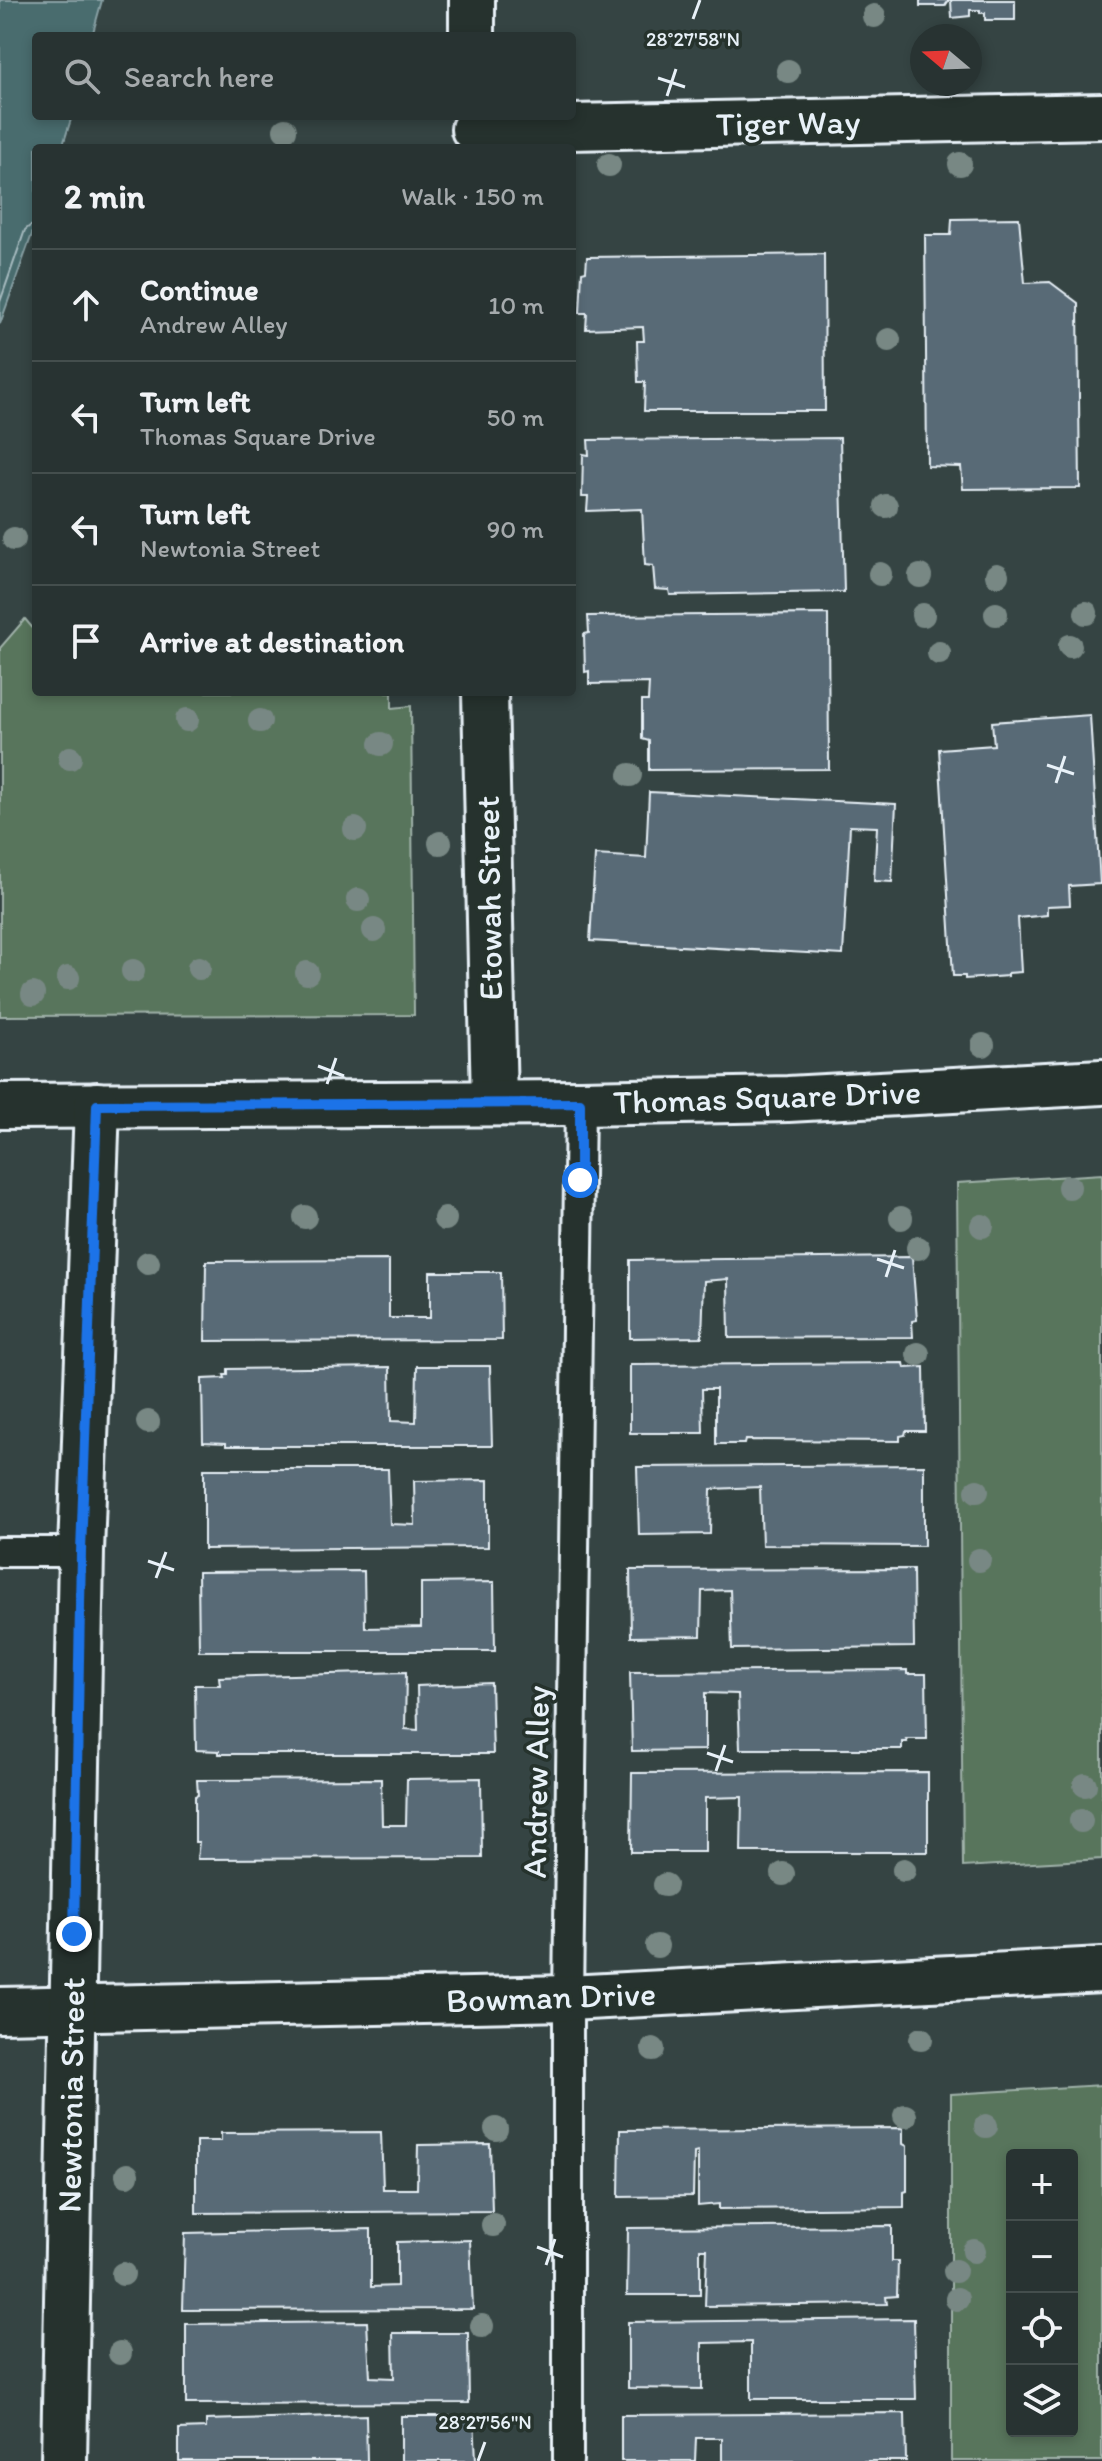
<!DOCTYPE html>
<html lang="en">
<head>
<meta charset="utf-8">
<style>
  body { margin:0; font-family:Itim,sans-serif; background:#343f3e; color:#f1f3f6 }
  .controls { position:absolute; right:24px; bottom:24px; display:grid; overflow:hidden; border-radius:8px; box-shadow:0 4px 12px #0003 }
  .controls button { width:72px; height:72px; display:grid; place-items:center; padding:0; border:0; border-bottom:2px solid #444e4d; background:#283332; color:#f1f3f6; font:40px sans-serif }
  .compass { position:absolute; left:910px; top:24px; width:72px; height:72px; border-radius:50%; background:#283332; box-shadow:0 4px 12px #0003; rotate:289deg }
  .stop { position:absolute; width:24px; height:24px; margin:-18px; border:6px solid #1a73e8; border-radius:50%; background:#fff }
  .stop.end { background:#1a73e8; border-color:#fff; box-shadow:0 2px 8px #0008 }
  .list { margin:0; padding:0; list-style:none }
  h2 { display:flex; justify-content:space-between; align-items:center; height:104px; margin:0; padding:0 32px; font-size:34px }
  h2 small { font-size:26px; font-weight:400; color:#a5aaac }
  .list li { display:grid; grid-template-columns:52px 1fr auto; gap:24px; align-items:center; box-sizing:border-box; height:112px; padding:0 32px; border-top:2px solid #444e4d }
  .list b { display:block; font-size:30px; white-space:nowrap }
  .list p { margin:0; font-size:26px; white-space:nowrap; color:#a5aaac }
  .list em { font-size:26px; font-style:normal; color:#a5aaac }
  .icon { flex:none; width:44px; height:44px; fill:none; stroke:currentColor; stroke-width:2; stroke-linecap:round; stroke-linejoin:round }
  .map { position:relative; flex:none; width:1102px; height:2461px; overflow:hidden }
  .search { position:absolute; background:#283332; box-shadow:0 4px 12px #0003; left:32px; top:32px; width:544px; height:88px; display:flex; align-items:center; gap:20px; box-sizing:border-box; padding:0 28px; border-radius:8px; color:#a5aaac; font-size:30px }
  .panel { position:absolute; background:#283332; box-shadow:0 4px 12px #0003; left:32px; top:144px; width:544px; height:552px; border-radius:8px }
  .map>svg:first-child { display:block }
  .green { fill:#58745b; stroke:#a0b2aa; stroke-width:2; fill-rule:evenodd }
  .water { fill:#496c6e; stroke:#89a1a5; stroke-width:2 }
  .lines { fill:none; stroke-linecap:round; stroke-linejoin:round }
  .shore { stroke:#a8bcc1; stroke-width:2 }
  .building { fill:#586a76; stroke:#e8f1f8; stroke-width:2 }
  .lane-casing { stroke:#e8f1f8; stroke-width:34 }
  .street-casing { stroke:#e8f1f8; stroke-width:50 }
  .lane { stroke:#26332d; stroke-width:28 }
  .street { stroke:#26332d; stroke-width:44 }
  .tree { fill:#788884 }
  .route { stroke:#1a73e8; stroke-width:10 }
  .ticks { fill:none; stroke:#e8f1f8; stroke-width:3 }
  .labels { text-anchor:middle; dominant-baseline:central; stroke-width:7; stroke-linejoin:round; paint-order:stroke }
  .street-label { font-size:34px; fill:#e8f1f8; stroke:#26332d }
  .ticks-label { font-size:20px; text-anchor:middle; fill:#e8f1f8; stroke:#26332d; stroke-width:7; stroke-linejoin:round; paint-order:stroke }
</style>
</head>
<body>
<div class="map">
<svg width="1102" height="2461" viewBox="0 0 1102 2461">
  <rect width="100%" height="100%" fill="#354443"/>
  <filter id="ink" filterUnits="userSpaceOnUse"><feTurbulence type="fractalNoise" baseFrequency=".0125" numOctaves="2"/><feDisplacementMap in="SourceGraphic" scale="16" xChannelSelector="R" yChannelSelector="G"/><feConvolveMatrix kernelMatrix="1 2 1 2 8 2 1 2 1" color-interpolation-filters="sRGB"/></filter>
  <g filter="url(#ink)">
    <g class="green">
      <path d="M 25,619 L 36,632 L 36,692 L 392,692 L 392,708 L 411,706 L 414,1015 L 0,1016 L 0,648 Z"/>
      <path d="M 1102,1174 L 1102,1859 L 963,1867 L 957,1183 Z"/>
      <path d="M 1102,2085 L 1102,2461 L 951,2461 L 951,2094 ZM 1072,2155 L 1072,2431 L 1012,2431 L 1012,2155 Z"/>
    </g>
    <path class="water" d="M 0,0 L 102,0 L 92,36 L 36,36 L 36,116 L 72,116 L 62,148 L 36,148 L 36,223 L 0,324 Z"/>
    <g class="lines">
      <path class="shore" d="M 0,302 L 25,230 L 30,226 L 36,225"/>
    </g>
    <g class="building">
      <path d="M 920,0 L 949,0 L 945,6 L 920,6 Z"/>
      <path d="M 951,0 L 1015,0 L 1015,20 L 985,20 L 985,13 L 980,13 L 980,10 L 970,10 L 970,16 L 952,18 Z"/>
      <path d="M 1019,218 L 1025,283 L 1050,282 L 1078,303 L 1080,488 L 963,489 L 961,467 L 927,466 L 925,235 L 951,235 L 952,219 Z"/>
      <path d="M 824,254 L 825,411 L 644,411 L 645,382 L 638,382 L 637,341 L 644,341 L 643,327 L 586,329 L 587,313 L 580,313 L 582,272 L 586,271 L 587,257 Z"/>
      <path d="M 840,438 L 844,592 L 670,595 L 669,590 L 655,589 L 653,566 L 645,565 L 642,509 L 587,511 L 588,497 L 582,497 L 583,454 L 589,455 L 588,440 Z"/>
      <path d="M 828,614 L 829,769 L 649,770 L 649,741 L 642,739 L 642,701 L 648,701 L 649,683 L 589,684 L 589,671 L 585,672 L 584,634 L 589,633 L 588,616 Z"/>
      <path d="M 1090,715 L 1100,884 L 1069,886 L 1070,905 L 1047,906 L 1047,915 L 1018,918 L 1021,972 L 1008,973 L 1008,976 L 965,979 L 965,976 L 953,976 L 939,749 L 994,745 L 992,722 Z"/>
      <path d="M 649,792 L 896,804 L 892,882 L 874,881 L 877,827 L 850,826 L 843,955 L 590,941 L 595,855 L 646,858 Z"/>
      <path d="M 912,1257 L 917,1320 L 912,1321 L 913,1337 L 729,1338 L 728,1279 L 704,1281 L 702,1337 L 630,1338 L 630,1260 Z"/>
      <path d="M 389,1260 L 389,1318 L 430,1318 L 430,1272 L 501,1272 L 502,1340 L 205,1341 L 206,1261 Z"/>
      <path d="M 904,1363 L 905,1368 L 924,1367 L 925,1431 L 906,1431 L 905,1435 L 900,1436 L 900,1441 L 745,1440 L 744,1444 L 716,1444 L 716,1389 L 702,1389 L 703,1433 L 630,1433 L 630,1365 Z"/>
      <path d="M 417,1366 L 490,1366 L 492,1446 L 226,1446 L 226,1443 L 203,1442 L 202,1379 L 225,1378 L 224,1375 L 228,1375 L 228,1369 L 390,1367 L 391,1421 L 416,1422 Z"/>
      <path d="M 924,1465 L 924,1546 L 762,1545 L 760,1487 L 711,1489 L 710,1534 L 639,1535 L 637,1467 Z"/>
      <path d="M 204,1469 L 388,1469 L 390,1524 L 415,1525 L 414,1481 L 488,1480 L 488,1547 L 204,1549 Z"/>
      <path d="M 913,1569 L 914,1647 L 732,1649 L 730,1590 L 702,1591 L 701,1636 L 631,1637 L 630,1570 Z"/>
      <path d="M 364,1571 L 365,1628 L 421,1627 L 421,1583 L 494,1582 L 495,1651 L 199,1651 L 198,1572 Z"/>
      <path d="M 907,1670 L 907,1674 L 926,1674 L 927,1739 L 906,1739 L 907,1742 L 902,1742 L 902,1749 L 740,1749 L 738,1694 L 705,1693 L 705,1750 L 632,1751 L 630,1672 Z"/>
      <path d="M 406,1672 L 405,1729 L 418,1730 L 417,1686 L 491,1683 L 493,1754 L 219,1754 L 219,1751 L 196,1750 L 195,1685 L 220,1685 L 219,1677 Z"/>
      <path d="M 928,1772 L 928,1852 L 741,1852 L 742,1797 L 705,1798 L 705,1852 L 631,1852 L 632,1773 Z"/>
      <path d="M 481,1778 L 482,1858 L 197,1859 L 199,1842 L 195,1842 L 195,1796 L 198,1795 L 197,1780 L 381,1779 L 382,1825 L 406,1825 L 407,1779 Z"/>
      <path d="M 903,2128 L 903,2144 L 907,2146 L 907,2191 L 904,2192 L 904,2207 L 719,2209 L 719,2204 L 698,2206 L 698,2152 L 694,2153 L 693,2196 L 619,2197 L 620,2130 Z"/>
      <path d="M 381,2132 L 383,2189 L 417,2189 L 418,2145 L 490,2144 L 492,2211 L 196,2213 L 196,2141 L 221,2141 L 221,2133 Z"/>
      <path d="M 892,2226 L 892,2261 L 898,2261 L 897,2296 L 886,2297 L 887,2304 L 705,2306 L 707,2249 L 700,2249 L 700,2295 L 627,2295 L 628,2228 Z"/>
      <path d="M 371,2229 L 371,2287 L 397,2286 L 397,2242 L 470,2240 L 473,2309 L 183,2310 L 185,2233 Z"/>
      <path d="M 914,2319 L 916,2399 L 751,2399 L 751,2342 L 702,2343 L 702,2389 L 628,2388 L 628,2322 Z"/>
      <path d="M 367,2322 L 370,2377 L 394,2378 L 393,2333 L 468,2333 L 469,2403 L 186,2404 L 186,2324 Z"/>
      <path d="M 905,2413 L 906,2461 L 722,2461 L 722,2438 L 696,2438 L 695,2461 L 621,2461 L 621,2415 Z"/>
      <path d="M 366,2415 L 367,2461 L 179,2461 L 179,2429 L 206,2428 L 206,2420 Z"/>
      <path d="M 401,2416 L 474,2416 L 476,2461 L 401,2461 Z"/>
    </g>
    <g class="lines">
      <g class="lane-casing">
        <g id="lane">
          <path d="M 0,1552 L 81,1552"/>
          <path d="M 568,2461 L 568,1998 L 580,1103"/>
        </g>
      </g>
      <g class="street-casing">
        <g id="street">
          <path d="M 472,0 L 472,36"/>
          <path d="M 474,129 L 1102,116"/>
          <path d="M 485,692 L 494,1103"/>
          <path d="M 0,1106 L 580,1103 L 788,1099 L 1102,1082"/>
          <path d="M 0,2010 L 568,1998 L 1102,1970"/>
          <path d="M 64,2461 L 81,1552 L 97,1105"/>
        </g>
      </g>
      <use href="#lane" class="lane"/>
      <use href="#street" class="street"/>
    </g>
    <g class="tree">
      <circle cx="874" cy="16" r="12"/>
      <circle cx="788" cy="71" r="12"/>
      <circle cx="285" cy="130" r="12"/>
      <circle cx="960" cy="164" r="12"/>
      <circle cx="609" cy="165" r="12"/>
      <circle cx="889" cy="340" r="12"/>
      <circle cx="886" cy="506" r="12"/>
      <circle cx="14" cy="539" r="12"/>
      <circle cx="880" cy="574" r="12"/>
      <circle cx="997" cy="575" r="12"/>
      <circle cx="920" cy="576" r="12"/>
      <circle cx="1086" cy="613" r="12"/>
      <circle cx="996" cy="614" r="12"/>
      <circle cx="923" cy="615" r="12"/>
      <circle cx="1070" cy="646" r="12"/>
      <circle cx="939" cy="653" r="12"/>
      <circle cx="187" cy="720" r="12"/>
      <circle cx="260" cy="721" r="12"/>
      <circle cx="381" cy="744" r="12"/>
      <circle cx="70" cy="758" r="12"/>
      <circle cx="630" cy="775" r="12"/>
      <circle cx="355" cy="829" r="12"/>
      <circle cx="440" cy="843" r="12"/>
      <circle cx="358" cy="900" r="12"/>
      <circle cx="374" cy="930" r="12"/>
      <circle cx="199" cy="968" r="12"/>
      <circle cx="133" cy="971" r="12"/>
      <circle cx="307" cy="973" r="12"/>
      <circle cx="68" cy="978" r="12"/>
      <circle cx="33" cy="994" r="12"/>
      <circle cx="983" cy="1045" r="12"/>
      <circle cx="1069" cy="1187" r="12"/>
      <circle cx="305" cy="1217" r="12"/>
      <circle cx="901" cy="1218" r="12"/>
      <circle cx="445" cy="1219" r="12"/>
      <circle cx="982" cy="1226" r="12"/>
      <circle cx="918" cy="1248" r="12"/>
      <circle cx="148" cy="1263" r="12"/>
      <circle cx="918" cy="1354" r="12"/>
      <circle cx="148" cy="1422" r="12"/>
      <circle cx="977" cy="1491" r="12"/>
      <circle cx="979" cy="1560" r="12"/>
      <circle cx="1085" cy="1785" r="12"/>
      <circle cx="1081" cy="1821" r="12"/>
      <circle cx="904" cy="1870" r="12"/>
      <circle cx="783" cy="1874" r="12"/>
      <circle cx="665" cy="1885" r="12"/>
      <circle cx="657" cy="1946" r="12"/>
      <circle cx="921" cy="2039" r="12"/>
      <circle cx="653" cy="2049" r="12"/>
      <circle cx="905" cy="2116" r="12"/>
      <circle cx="986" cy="2126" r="12"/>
      <circle cx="496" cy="2129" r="12"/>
      <circle cx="127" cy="2175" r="12"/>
      <circle cx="493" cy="2225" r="12"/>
      <circle cx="974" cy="2251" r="12"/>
      <circle cx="955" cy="2271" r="12"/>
      <circle cx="123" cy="2274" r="12"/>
      <circle cx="957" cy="2299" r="12"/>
      <circle cx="482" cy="2326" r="12"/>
      <circle cx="120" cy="2353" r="12"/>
    </g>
  </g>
  <g class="lines" filter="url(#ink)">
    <path class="route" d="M 74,1934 L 81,1552 L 97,1105 L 580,1103 L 580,1180"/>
  </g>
  <path class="ticks" d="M 693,19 L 700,0M 658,78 L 685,87M 667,96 L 676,69M 1047,765 L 1074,774M 1056,783 L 1065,756M 318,1066 L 344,1076M 327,1084 L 336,1058M 877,1259 L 904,1268M 886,1277 L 895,1250M 148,1561 L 174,1570M 156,1578 L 166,1552M 707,1753 L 733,1762M 716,1771 L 725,1745M 537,2247 L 563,2257M 546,2265 L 555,2239M 478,2461 L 485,2442"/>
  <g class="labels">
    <g class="street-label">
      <text transform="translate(788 123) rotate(-1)">Tiger Way</text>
      <text transform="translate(489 898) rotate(-91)">Etowah Street</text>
      <text transform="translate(767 1097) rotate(-2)">Thomas Square Drive</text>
      <text transform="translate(536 1782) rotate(-89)">Andrew Alley</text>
      <text transform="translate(551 1997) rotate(-2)">Bowman Drive</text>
      <text transform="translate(71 2095) rotate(-89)">Newtonia Street</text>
    </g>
  </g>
  <g class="ticks-label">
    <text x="693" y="46">28°27'58"N</text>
    <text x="485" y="2429">28°27'56"N</text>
  </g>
</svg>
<div class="controls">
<button>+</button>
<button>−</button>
<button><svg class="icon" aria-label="locate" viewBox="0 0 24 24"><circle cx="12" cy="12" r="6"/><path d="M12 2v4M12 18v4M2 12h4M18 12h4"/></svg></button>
<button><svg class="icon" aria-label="layers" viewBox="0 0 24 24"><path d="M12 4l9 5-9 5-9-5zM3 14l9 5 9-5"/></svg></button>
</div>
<svg class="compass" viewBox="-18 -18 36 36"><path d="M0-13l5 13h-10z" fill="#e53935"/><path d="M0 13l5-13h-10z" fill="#a5aaac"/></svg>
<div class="stop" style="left:580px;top:1180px"></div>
<div class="stop end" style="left:74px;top:1934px"></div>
<div class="search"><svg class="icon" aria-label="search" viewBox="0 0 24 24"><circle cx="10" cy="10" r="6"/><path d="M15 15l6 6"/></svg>Search here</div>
<section class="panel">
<h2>2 min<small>Walk · 150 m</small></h2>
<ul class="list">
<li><svg class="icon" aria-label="ahead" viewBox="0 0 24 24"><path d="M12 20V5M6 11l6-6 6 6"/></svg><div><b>Continue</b><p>Andrew Alley</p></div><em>10 m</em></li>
<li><svg class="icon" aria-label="left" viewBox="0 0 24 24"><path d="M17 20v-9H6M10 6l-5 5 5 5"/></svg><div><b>Turn left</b><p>Thomas Square Drive</p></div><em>50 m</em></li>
<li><svg class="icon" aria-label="left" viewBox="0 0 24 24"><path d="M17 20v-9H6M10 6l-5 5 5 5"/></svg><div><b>Turn left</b><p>Newtonia Street</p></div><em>90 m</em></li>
<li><svg class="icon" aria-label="arrive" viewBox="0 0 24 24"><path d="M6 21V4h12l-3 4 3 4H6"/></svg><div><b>Arrive at destination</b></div></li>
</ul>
</section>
</div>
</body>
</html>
